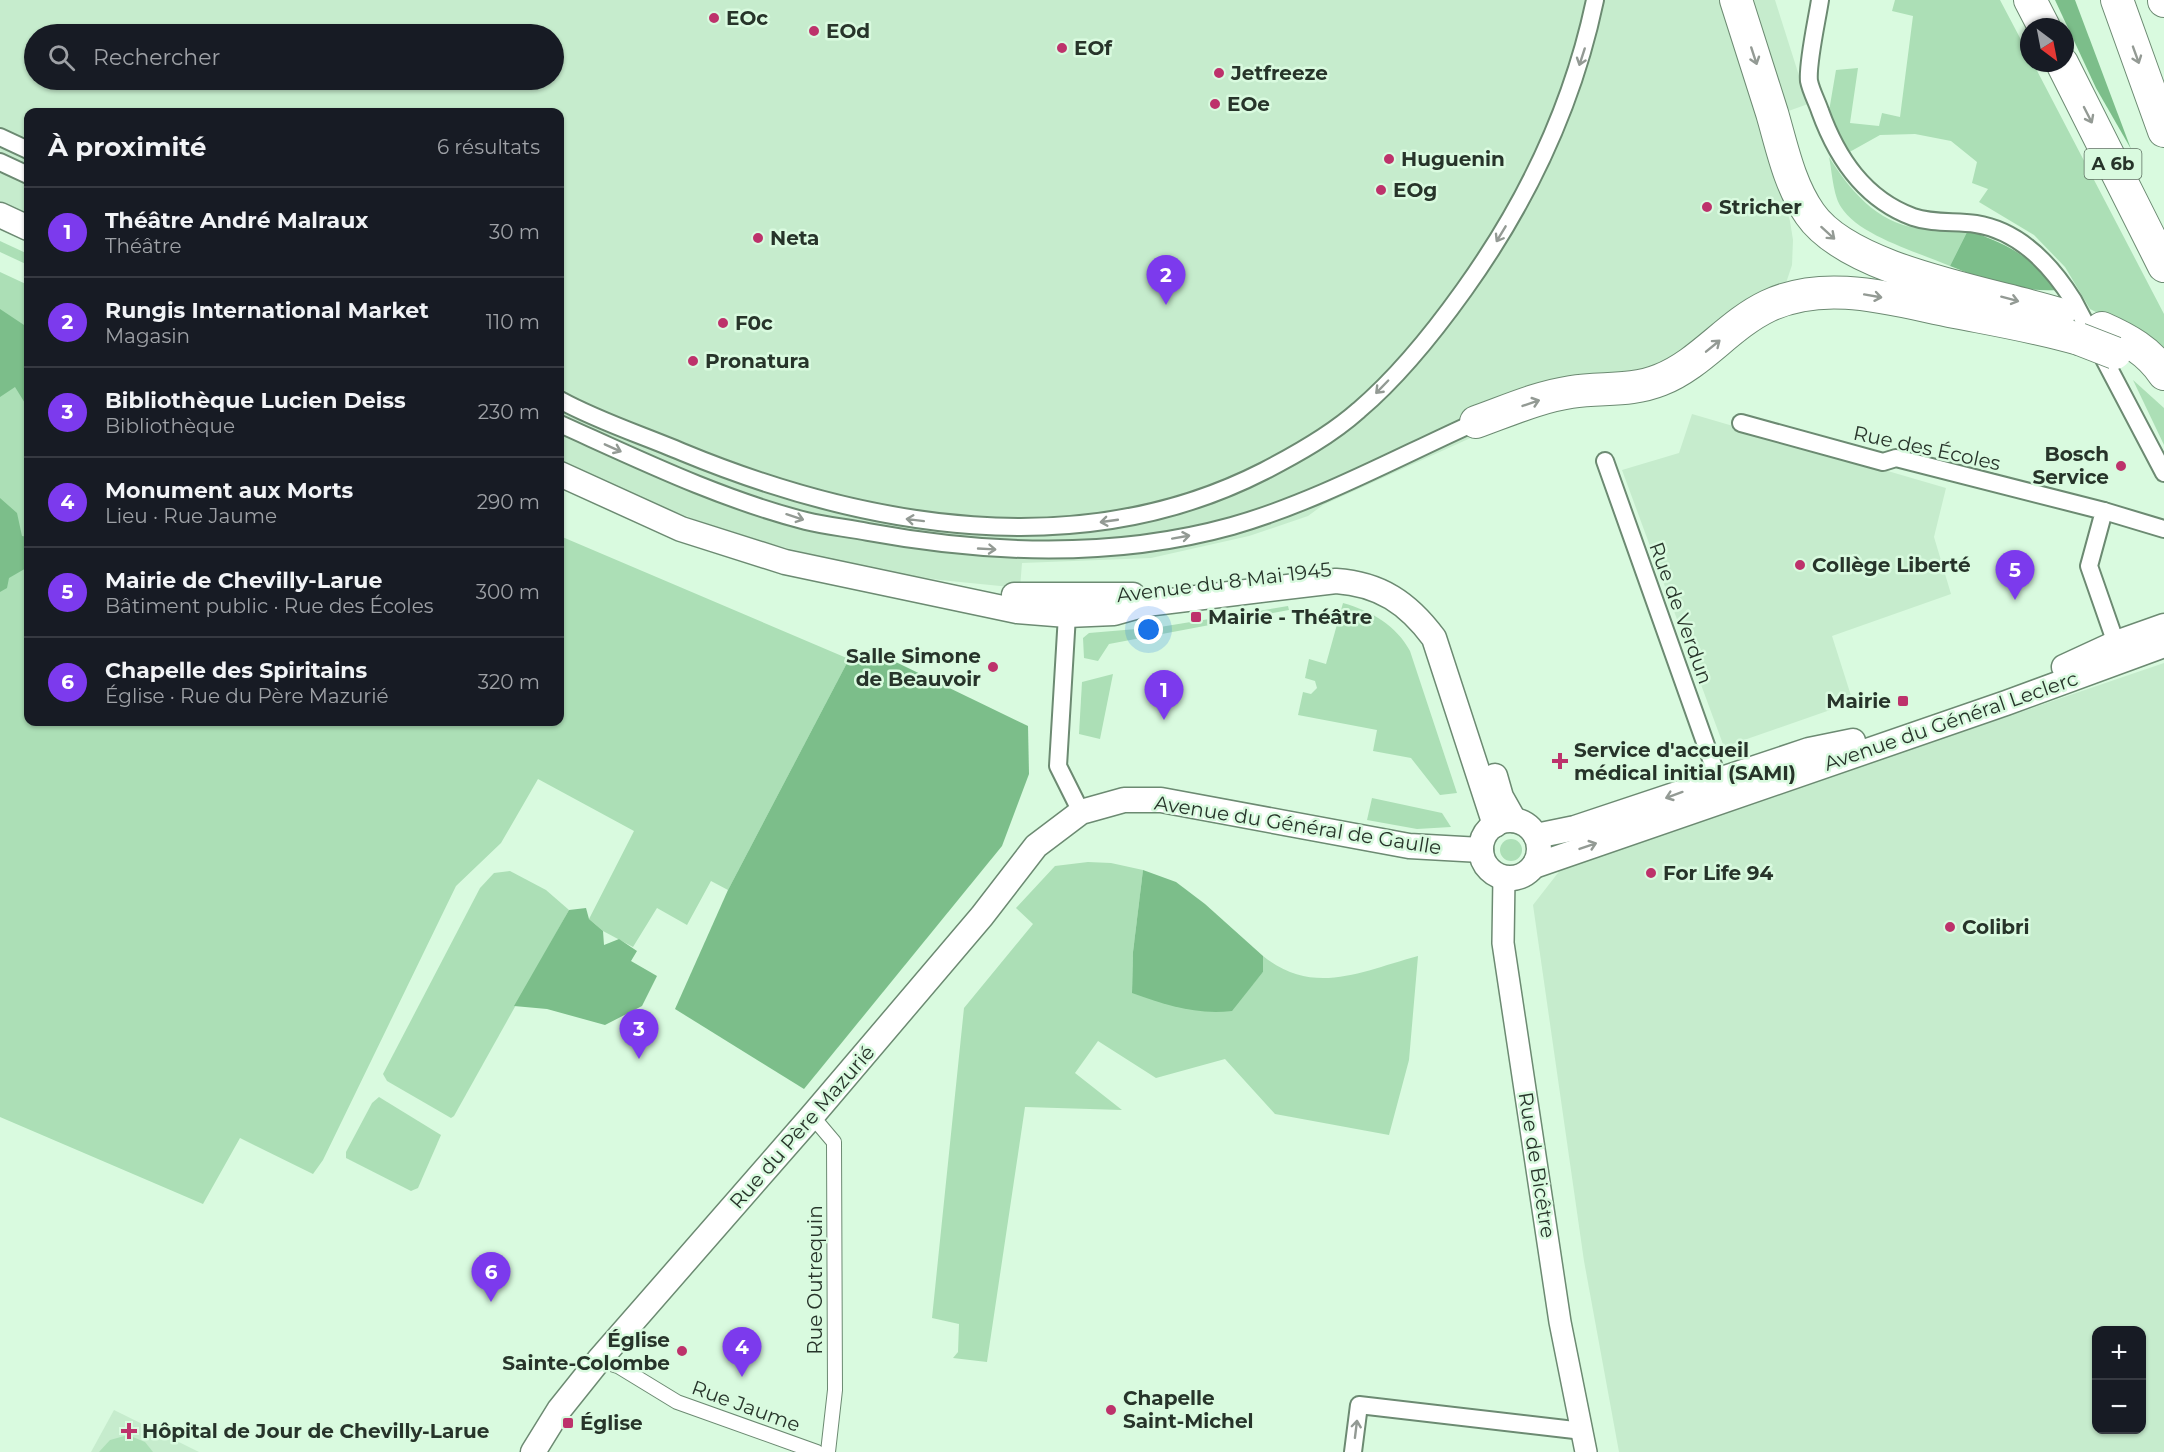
<!DOCTYPE html>
<html lang="fr">
<head>
<meta charset="utf-8">
<style>
  body { margin:0; font-family:Montserrat,sans-serif; background:#20242c; color:#f1f3f6 }
  .controls { position:absolute; right:18px; bottom:18px; display:grid; overflow:hidden; border-radius:12px; box-shadow:0 2px 4px #0004 }
  .controls button { width:54px; height:54px; display:grid; place-items:center; padding:0; border:0; border-bottom:2px solid #363941; background:#171b24; color:#f1f3f6; font:30px sans-serif }
  .compass { position:absolute; left:2020px; top:18px; width:54px; height:54px; border-radius:50%; background:#171b24; box-shadow:0 2px 4px #0004; rotate:148deg }
  .you { position:absolute; left:1149px; top:630px; width:21px; height:21px; margin:-15px; border:4px solid #fff; border-radius:50%; background:#1a73e8; box-shadow:0 0 0 9px #1a73e833 }
  .badge { display:grid; place-items:center; width:39px; height:39px; border-radius:50%; background:#7c3aed; color:#fff; font-size:20px; font-weight:700 }
  .pin { position:absolute; translate:-50% -50px; filter:drop-shadow(0 2px 3px #0008) }
  .pin::after { content:''; position:absolute; top:32px; width:21px; height:18px; background:inherit; clip-path:polygon(0 0,100% 0,50% 100%) }
  .list { margin:0; padding:0; list-style:none }
  h2 { display:flex; justify-content:space-between; align-items:center; height:78px; margin:0; padding:0 24px; font-size:26px }
  h2 small { font-size:20px; font-weight:400; color:#9ea1a6 }
  .list li { display:grid; grid-template-columns:39px 1fr auto; gap:18px; align-items:center; box-sizing:border-box; height:90px; padding:0 24px; border-top:2px solid #363941 }
  .list b { display:block; font-size:22px; white-space:nowrap }
  .list p { margin:0; font-size:20px; white-space:nowrap; color:#9ea1a6 }
  .list em { font-size:20px; font-style:normal; color:#9ea1a6 }
  .icon { flex:none; width:33px; height:33px; fill:none; stroke:currentColor; stroke-width:2; stroke-linecap:round; stroke-linejoin:round }
  .map { position:relative; flex:none; width:2164px; height:1452px; overflow:hidden }
  .search { position:absolute; background:#171b24; box-shadow:0 2px 4px #0004; left:24px; top:24px; width:540px; height:66px; display:flex; align-items:center; gap:15px; box-sizing:border-box; padding:0 21px; border-radius:33px; color:#9ea1a6; font-size:22px }
  .panel { position:absolute; background:#171b24; box-shadow:0 2px 4px #0004; left:24px; top:108px; width:540px; height:618px; border-radius:12px }
  .map>svg:first-child { display:block }
  .built { fill:#c6eccd; fill-rule:evenodd }
  .green { fill:#acdfb6 }
  .forest { fill:#7cbe8a }
  .lines { fill:none; stroke-linecap:round; stroke-linejoin:round }
  .pedestrian-casing { stroke:#6c8a72; stroke-width:16 }
  .minor-casing { stroke:#6c8a72; stroke-width:20 }
  .tertiary-casing { stroke:#6c8a72; stroke-width:24 }
  .secondary-casing { stroke:#6c8a72; stroke-width:27 }
  .motorway-casing { stroke:#6c8a72; stroke-width:34 }
  .pedestrian { stroke:#fff; stroke-width:14 }
  .minor { stroke:#fff; stroke-width:16 }
  .tertiary { stroke:#fff; stroke-width:21 }
  .secondary { stroke:#fff; stroke-width:24 }
  .motorway { stroke:#fff; stroke-width:32 }
  .motorway-bridge-casing { stroke:#6c8a72; stroke-width:34; stroke-linecap:butt }
  .motorway-bridge { stroke:#fff; stroke-width:32 }
  .oneway { stroke:#939a94 }
  .poi-dot { fill:#bd326b; stroke:#d9fadf; stroke-width:2 }
  .labels { text-anchor:middle; dominant-baseline:central; stroke-width:5; stroke-linejoin:round; paint-order:stroke }
  .shield { fill:#d9fadf; stroke:#5c6f60; stroke-width:1.5 }
  .shield-label { font-size:18px; font-weight:bold; fill:#27342a }
  .poi-label { font-size:20px; font-weight:bold; fill:#27342a; stroke:#d9fadf; text-anchor:start }
  .street-label { font-size:20px; fill:#27342a; stroke:#d9fadf }
</style>
</head>
<body>
<div class="map">
<svg width="2164" height="1452" viewBox="0 0 2164 1452">
  <rect width="100%" height="100%" fill="#d9fadf"/>
  <g class="built">
    <path d="M 0,0 L 1775,0 L 1808,104 L 1760,121 L 1790,221 L 1793,240 L 1792,265 L 1785,286 L 1694,371 L 1541,406 L 1323,505 L 1308,516 L 1249,536 L 1151,558 L 1022,563 L 1020,588 L 940,580 L 869,569 L 740,536 L 653,504 L 560,462 L 560,112 L 28,112 L 28,216 L 0,203 ZM 34,34 L 554,34 L 554,80 L 34,80 Z"/>
    <path d="M 1692,414 L 1946,488 L 1934,537 L 1951,594 L 1832,636 L 1853,702 L 1724,747 L 1622,470 L 1679,453 Z"/>
    <path d="M 2164,663 L 2164,1452 L 1619,1452 L 1584,1261 L 1533,905 L 1561,869 ZM 2096,1330 L 2142,1330 L 2142,1430 L 2096,1430 Z"/>
    <path d="M 114,1410 L 199,1452 L 91,1452 Z"/>
  </g>
  <g class="green">
    <path d="M 1895,0 L 2000,0 L 2029,55 L 2029,63 L 2033,63 L 2164,314 L 2164,356 L 2141,335 L 2090,309 L 2065,267 L 2034,235 L 1979,202 L 1988,189 L 1972,183 L 1977,162 L 1951,141 L 1915,134 L 1880,135 L 1846,154 L 1828,117 L 1836,70 L 1858,68 L 1850,123 L 1879,126 L 1882,113 L 1900,117 L 1913,16 L 1892,11 Z"/>
    <path d="M 1829,157 C 1849,189 1877,223 1917,228 C 1934,230 1951,229 1968,230 L 1950,266 C 1918,252 1859,236 1841,207 C 1833,195 1832,171 1829,157 Z"/>
    <path d="M 0,241 L 28,254 L 28,265 L 0,252 Z"/>
    <path d="M 0,272 L 28,285 L 28,722 L 560,722 L 560,536 L 849,659 L 728,890 L 711,881 L 687,925 L 657,908 L 633,947 L 603,931 L 589,919 L 634,831 L 538,779 L 501,843 L 456,886 L 323,1160 L 313,1174 L 240,1138 L 203,1204 L 0,1117 Z"/>
    <path d="M 2133,380 L 2164,408 L 2164,445 Z"/>
    <path d="M 1343,603 C 1371,611 1396,625 1410,651 L 1457,793 L 1440,795 L 1411,758 L 1373,751 L 1377,730 L 1298,715 L 1303,692 L 1311,694 L 1317,688 L 1315,681 L 1305,678 L 1309,659 L 1326,664 Z"/>
    <path d="M 1288,606 L 1289,610 L 1109,644 L 1098,661 L 1084,658 L 1083,638 L 1089,633 L 1160,627 Z"/>
    <path d="M 1113,674 L 1100,739 L 1079,734 L 1082,682 Z"/>
    <path d="M 1372,798 L 1442,813 L 1451,827 L 1417,829 L 1367,820 Z"/>
    <circle cx="1511" cy="850" r="11"/>
    <path d="M 1088,862 L 1111,863 L 1143,870 L 1133,952 L 1132,993 L 1248,990 L 1263,972 L 1263,956 C 1314,997 1362,971 1418,956 L 1409,1060 L 1389,1135 L 1275,1114 L 1225,1059 L 1156,1078 L 1098,1041 L 1075,1073 L 1122,1110 L 1025,1107 L 987,1362 L 953,1358 L 958,1352 L 959,1324 L 932,1318 L 964,1008 L 1033,924 L 1016,908 L 1055,866 Z"/>
    <path d="M 510,871 L 546,890 L 569,910 L 454,1116 L 451,1118 L 387,1081 L 383,1074 L 480,888 L 494,873 Z"/>
    <path d="M 379,1097 L 441,1135 L 418,1188 L 411,1191 L 346,1158 L 346,1152 L 372,1103 Z"/>
    <path d="M 128,1435 L 145,1442 L 153,1452 L 99,1452 L 110,1440 Z"/>
  </g>
  <g class="forest">
    <path d="M 2055,0 L 2075,0 L 2131,149 L 2096,88 Z"/>
    <path d="M 1968,230 C 2011,246 2028,255 2059,290 C 2015,292 1990,282 1950,266 Z"/>
    <path d="M 0,309 L 24,325 L 28,324 L 28,408 L 15,387 L 0,397 Z"/>
    <path d="M 0,498 L 17,513 L 22,536 L 28,537 L 28,567 L 9,578 L 7,588 L 0,592 Z"/>
    <path d="M 871,650 L 1028,726 L 1029,774 L 1002,846 L 804,1089 L 675,1009 L 728,890 L 849,659 Z"/>
    <path d="M 1143,870 L 1176,882 L 1205,904 L 1263,956 L 1263,972 L 1232,1011 C 1195,1015 1166,1005 1132,993 L 1133,952 Z"/>
    <path d="M 586,908 L 589,919 L 603,931 L 604,945 L 619,939 L 637,951 L 631,961 L 657,976 L 642,1006 L 605,1025 L 547,1009 L 514,1006 L 569,910 Z"/>
  </g>
  <g class="lines">
    <g class="pedestrian-casing">
      <g id="pedestrian">
        <path d="M 812,1116 L 834,1142 L 835,1390 L 828,1452"/>
        <path d="M 599,1360 L 618,1366 L 677,1402 L 817,1452"/>
      </g>
    </g>
    <g class="minor-casing">
      <g id="minor">
        <path d="M 1820,0 C 1817,20 1807,64 1809,81 C 1811,91 1817,102 1820,111 C 1837,158 1864,199 1913,217 C 1933,224 1955,221 1976,224 C 2020,231 2051,265 2073,300 L 2164,473"/>
        <path d="M 0,137 L 28,150"/>
        <path d="M 0,162 L 28,175"/>
        <path d="M 560,400 C 598,421 642,435 682,452 C 866,528 1080,565 1264,471 C 1297,454 1331,435 1359,410 C 1399,376 1434,332 1464,290 C 1527,202 1573,105 1595,0"/>
        <path d="M 1741,423 L 1883,462 L 1896,458 L 2104,511 L 2089,566 L 2119,652"/>
        <path d="M 560,424 C 640,460 720,499 806,521 C 826,526 848,528 868,532 C 988,554 1113,559 1232,526 C 1316,502 1396,458 1476,422"/>
        <path d="M 1605,461 L 1718,779"/>
        <path d="M 2104,511 L 2164,529"/>
        <path d="M 1071,607 L 1067,615 L 1058,766 L 1081,812"/>
        <path d="M 1353,1452 L 1359,1405 L 1583,1431"/>
      </g>
    </g>
    <g class="tertiary-casing">
      <path id="tertiary" d="M 1504,877 L 1503,943 L 1560,1322 L 1586,1452"/>
    </g>
    <g class="secondary-casing">
      <g id="secondary">
        <path d="M 0,215 L 28,228"/>
        <path d="M 560,474 L 681,529 L 785,562 L 1017,611 L 1067,615 L 1114,613 L 1146,604 L 1336,581 C 1380,584 1408,603 1434,638 L 1495,825"/>
        <path d="M 1014,595 L 1133,595"/>
        <path d="M 2064,667 L 2116,643 L 2164,626"/>
        <path d="M 1495,776 L 1501,797 L 1514,820"/>
        <circle cx="1510" cy="849" r="29"/>
        <path d="M 1536,836 L 1575,828 L 1809,750 L 1853,741"/>
        <path d="M 1534,866 L 2006,703 L 2164,645"/>
        <path d="M 533,1452 L 559,1410 L 599,1360 L 812,1116 L 982,916 L 1036,846 L 1081,812 L 1124,800 L 1161,800 L 1409,846 L 1481,850"/>
      </g>
    </g>
    <g class="motorway-casing">
      <g id="motorway">
        <path d="M 1736,0 C 1748,38 1760,75 1772,113 C 1782,147 1789,184 1810,214 C 1850,272 1992,293 2059,314"/>
        <path d="M 2030,0 L 2044,27"/>
        <path d="M 2117,0 L 2164,131"/>
        <path d="M 2164,0 L 2164,1"/>
        <path d="M 2062,63 L 2164,266"/>
        <path d="M 2102,328 C 2127,339 2149,351 2164,374"/>
        <path d="M 1476,422 C 1507,411 1538,397 1571,392 C 1602,387 1630,392 1660,380 C 1701,364 1728,325 1768,306 C 1827,278 1894,300 1955,312 C 1996,320 2038,327 2079,339"/>
      </g>
    </g>
    <use href="#pedestrian" class="pedestrian"/>
    <use href="#minor" class="minor"/>
    <use href="#tertiary" class="tertiary"/>
    <use href="#secondary" class="secondary"/>
    <use href="#motorway" class="motorway"/>
    <g class="motorway-bridge-casing">
      <path id="motorway-bridge" d="M 2079,339 L 2115,353"/>
    </g>
    <use href="#motorway-bridge" class="motorway-bridge"/>
  </g>
  <defs><path id="oneway-shaft" d="M-6 0H5M1.5-3L5.5 0L1.5 3" fill="none" stroke-width="1.6" stroke-linecap="round" stroke-linejoin="round" transform="scale(1.5)"/></defs>
  <g class="oneway">
    <use href="#oneway-shaft" transform="translate(2136 55) rotate(70)"/>
    <use href="#oneway-shaft" transform="translate(1754 56) rotate(72)"/>
    <use href="#oneway-shaft" transform="translate(1582 57) rotate(108)"/>
    <use href="#oneway-shaft" transform="translate(2088 115) rotate(63)"/>
    <use href="#oneway-shaft" transform="translate(1828 233) rotate(42)"/>
    <use href="#oneway-shaft" transform="translate(1501 234) rotate(121)"/>
    <use href="#oneway-shaft" transform="translate(1873 296) rotate(10)"/>
    <use href="#oneway-shaft" transform="translate(2010 299) rotate(15)"/>
    <use href="#oneway-shaft" transform="translate(1713 346) rotate(-39)"/>
    <use href="#oneway-shaft" transform="translate(1382 387) rotate(134)"/>
    <use href="#oneway-shaft" transform="translate(1531 403) rotate(-19)"/>
    <use href="#oneway-shaft" transform="translate(613 448) rotate(24)"/>
    <use href="#oneway-shaft" transform="translate(795 517) rotate(18)"/>
    <use href="#oneway-shaft" transform="translate(915 520) rotate(-173)"/>
    <use href="#oneway-shaft" transform="translate(1109 521) rotate(172)"/>
    <use href="#oneway-shaft" transform="translate(1181 537) rotate(-10)"/>
    <use href="#oneway-shaft" transform="translate(987 549) rotate(3)"/>
    <use href="#oneway-shaft" transform="translate(1674 795) rotate(160)"/>
    <use href="#oneway-shaft" transform="translate(1588 846) rotate(-19)"/>
    <use href="#oneway-shaft" transform="translate(1356 1429) rotate(-83)"/>
  </g>
  <g class="poi-dot">
    <circle cx="714" cy="18" r="6"/>
    <circle cx="814" cy="31" r="6"/>
    <circle cx="1062" cy="48" r="6"/>
    <circle cx="1219" cy="73" r="6"/>
    <circle cx="1215" cy="104" r="6"/>
    <circle cx="1389" cy="159" r="6"/>
    <circle cx="1381" cy="190" r="6"/>
    <circle cx="1707" cy="207" r="6"/>
    <circle cx="758" cy="238" r="6"/>
    <circle cx="723" cy="323" r="6"/>
    <circle cx="693" cy="361" r="6"/>
    <circle cx="2121" cy="466" r="6"/>
    <circle cx="1800" cy="565" r="6"/>
    <rect x="1190" y="611" width="12" height="12" rx="3"/>
    <circle cx="993" cy="667" r="6"/>
    <rect x="1897" y="695" width="12" height="12" rx="3"/>
    <path d="M1557 752h6v6h6v6h-6v6h-6v-6h-6v-6h6z"/>
    <circle cx="1651" cy="873" r="6"/>
    <circle cx="1950" cy="927" r="6"/>
    <circle cx="682" cy="1351" r="6"/>
    <circle cx="1111" cy="1410" r="6"/>
    <rect x="562" y="1417" width="12" height="12" rx="3"/>
    <path d="M126 1422h6v6h6v6h-6v6h-6v-6h-6v-6h6z"/>
  </g>
  <g class="labels">
    <rect class="shield" x="2084.5" y="149" width="57" height="30" rx="4.5"/>
    <g class="shield-label">
      <text x="2113" y="164">A 6b</text>
    </g>
    <g class="poi-label">
      <text x="726" y="18">EOc</text>
      <text x="826" y="31">EOd</text>
      <text x="1074" y="48">EOf</text>
      <text x="1231" y="73">Jetfreeze</text>
      <text x="1227" y="104">EOe</text>
      <text x="1401" y="159">Huguenin</text>
      <text x="1393" y="190">EOg</text>
      <text x="1719" y="207">Stricher</text>
      <text x="770" y="238">Neta</text>
      <text x="735" y="323">F0c</text>
      <text x="705" y="361">Pronatura</text>
      <text x="2109" y="454" text-anchor="end">Bosch<tspan x="2109" dy="23">Service</tspan></text>
      <text x="1812" y="565">Collège Liberté</text>
      <text x="1208" y="617">Mairie - Théâtre</text>
      <text x="981" y="656" text-anchor="end">Salle Simone<tspan x="981" dy="23">de Beauvoir</tspan></text>
      <text x="1891" y="701" text-anchor="end">Mairie</text>
      <text x="1574" y="750">Service d'accueil<tspan x="1574" dy="23">médical initial (SAMI)</tspan></text>
      <text x="1663" y="873">For Life 94</text>
      <text x="1962" y="927">Colibri</text>
      <text x="670" y="1340" text-anchor="end">Église<tspan x="670" dy="23">Sainte-Colombe</tspan></text>
      <text x="1123" y="1398">Chapelle<tspan x="1123" dy="23">Saint-Michel</tspan></text>
      <text x="580" y="1423">Église</text>
      <text x="142" y="1431">Hôpital de Jour de Chevilly-Larue</text>
    </g>
    <g class="street-label">
      <text transform="translate(1927 448) rotate(12)">Rue des Écoles</text>
      <text transform="translate(1224 582) rotate(-7)">Avenue du 8 Mai 1945</text>
      <text transform="translate(1681 613) rotate(70)">Rue de Verdun</text>
      <text transform="translate(1951 721) rotate(-19)">Avenue du Général Leclerc</text>
      <text transform="translate(1298 825) rotate(9)">Avenue du Général de Gaulle</text>
      <text transform="translate(802 1127) rotate(-49)">Rue du Père Mazurié</text>
      <text transform="translate(1537 1165) rotate(81)">Rue de Bicêtre</text>
      <text transform="translate(815 1280) rotate(-90)">Rue Outrequin</text>
      <text transform="translate(746 1406) rotate(20)">Rue Jaume</text>
    </g>
  </g>
</svg>
<div class="controls">
<button>+</button>
<button>−</button>
</div>
<svg class="compass" viewBox="-18 -18 36 36"><path d="M0-13l5 13h-10z" fill="#e53935"/><path d="M0 13l5-13h-10z" fill="#9ea1a6"/></svg>
<div class="you"></div>
<div class="pin badge" style="left:1164px;top:720px">1</div>
<div class="pin badge" style="left:1166px;top:305px">2</div>
<div class="pin badge" style="left:639px;top:1059px">3</div>
<div class="pin badge" style="left:742px;top:1377px">4</div>
<div class="pin badge" style="left:2015px;top:600px">5</div>
<div class="pin badge" style="left:491px;top:1302px">6</div>
<div class="search"><svg class="icon" aria-label="search" viewBox="0 0 24 24"><circle cx="10" cy="10" r="6"/><path d="M15 15l6 6"/></svg>Rechercher</div>
<section class="panel">
<h2>À proximité<small>6 résultats</small></h2>
<ul class="list">
<li><span class="badge">1</span><div><b>Théâtre André Malraux</b><p>Théâtre</p></div><em>30 m</em></li>
<li><span class="badge">2</span><div><b>Rungis International Market</b><p>Magasin</p></div><em>110 m</em></li>
<li><span class="badge">3</span><div><b>Bibliothèque Lucien Deiss</b><p>Bibliothèque</p></div><em>230 m</em></li>
<li><span class="badge">4</span><div><b>Monument aux Morts</b><p>Lieu · Rue Jaume</p></div><em>290 m</em></li>
<li><span class="badge">5</span><div><b>Mairie de Chevilly-Larue</b><p>Bâtiment public · Rue des Écoles</p></div><em>300 m</em></li>
<li><span class="badge">6</span><div><b>Chapelle des Spiritains</b><p>Église · Rue du Père Mazurié</p></div><em>320 m</em></li>
</ul>
</section>
</div>
</body>
</html>
